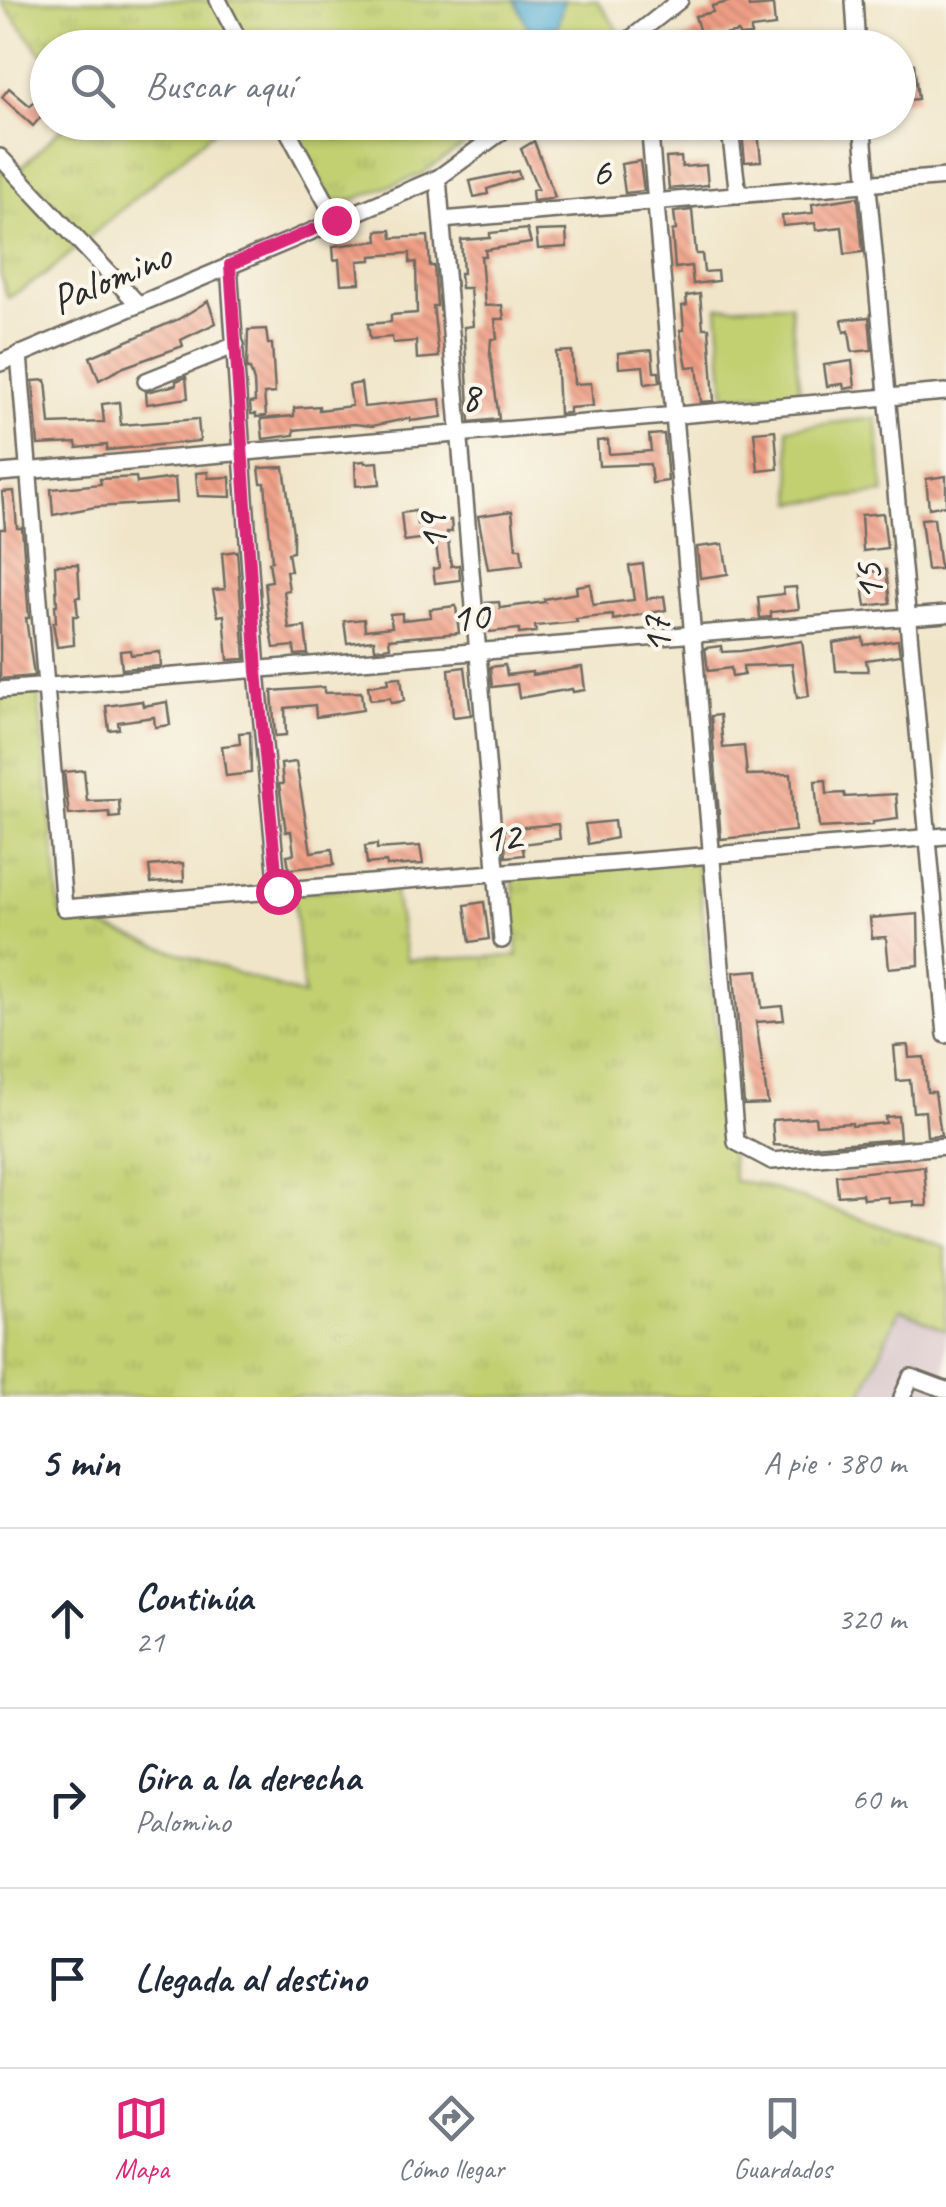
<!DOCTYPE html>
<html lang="es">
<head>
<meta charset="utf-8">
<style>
  body { margin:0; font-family:Caveat,sans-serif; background:#f2f2f3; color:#1f2937 }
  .stop { position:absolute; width:30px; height:30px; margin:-22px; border:8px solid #db2777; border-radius:50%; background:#fff }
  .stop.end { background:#db2777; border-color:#fff; box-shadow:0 2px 10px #0008 }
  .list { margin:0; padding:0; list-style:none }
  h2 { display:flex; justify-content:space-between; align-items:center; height:130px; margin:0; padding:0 40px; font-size:42px }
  h2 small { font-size:32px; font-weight:400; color:#747a83 }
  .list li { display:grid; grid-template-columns:65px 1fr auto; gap:30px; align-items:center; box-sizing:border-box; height:180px; padding:0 40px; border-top:2px solid #e0e1e3 }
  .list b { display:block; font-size:38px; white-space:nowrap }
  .list p { margin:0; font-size:32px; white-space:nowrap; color:#747a83 }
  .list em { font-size:32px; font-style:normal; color:#747a83 }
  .icon { flex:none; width:55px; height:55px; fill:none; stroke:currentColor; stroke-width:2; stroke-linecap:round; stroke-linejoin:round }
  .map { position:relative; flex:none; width:946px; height:1397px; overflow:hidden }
  .search { position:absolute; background:#fff; box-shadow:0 2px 8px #0004; left:30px; right:30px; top:30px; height:110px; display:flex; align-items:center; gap:25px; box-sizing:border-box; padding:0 35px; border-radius:55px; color:#747a83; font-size:38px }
  .sheet { height:670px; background:#fff }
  nav { display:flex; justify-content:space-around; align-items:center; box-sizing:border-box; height:140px; border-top:2px solid #e0e1e3; background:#fff; font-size:28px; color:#747a83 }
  nav a { display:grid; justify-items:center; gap:5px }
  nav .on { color:#db2777 }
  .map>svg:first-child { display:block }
  .industrial { fill:#d2bdc5 }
  .grass { fill:url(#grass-tufts); stroke:#767e4e; stroke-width:2.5 }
  .green { fill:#c2d072; stroke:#767e4e; stroke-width:2.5 }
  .water { fill:#55aed2; stroke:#406c7e; stroke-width:2.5 }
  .building { fill:url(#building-back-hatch) }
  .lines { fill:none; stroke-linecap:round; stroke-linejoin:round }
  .minor-casing { stroke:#706c62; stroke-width:20 }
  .minor { stroke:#fff; stroke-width:15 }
  .route { stroke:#db2777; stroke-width:12 }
  .labels { text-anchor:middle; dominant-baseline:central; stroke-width:8; stroke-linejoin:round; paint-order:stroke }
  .street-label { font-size:42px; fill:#2b2b2b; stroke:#fbf7ec }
</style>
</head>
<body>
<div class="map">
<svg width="946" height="1397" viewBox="0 0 946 1397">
  <defs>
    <pattern id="grass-tufts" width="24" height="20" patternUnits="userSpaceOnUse" patternTransform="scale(2.5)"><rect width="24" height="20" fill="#c2d072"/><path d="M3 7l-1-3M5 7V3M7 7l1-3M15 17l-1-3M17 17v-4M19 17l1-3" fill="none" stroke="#a7b363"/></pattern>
    <pattern id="building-back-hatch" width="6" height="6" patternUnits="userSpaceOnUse" patternTransform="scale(2.5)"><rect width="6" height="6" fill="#f09f86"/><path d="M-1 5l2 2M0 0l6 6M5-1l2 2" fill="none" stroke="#c3826e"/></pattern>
  </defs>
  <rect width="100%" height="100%" fill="#fbf7ec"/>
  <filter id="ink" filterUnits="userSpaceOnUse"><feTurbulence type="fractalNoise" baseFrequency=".01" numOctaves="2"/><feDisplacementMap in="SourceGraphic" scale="20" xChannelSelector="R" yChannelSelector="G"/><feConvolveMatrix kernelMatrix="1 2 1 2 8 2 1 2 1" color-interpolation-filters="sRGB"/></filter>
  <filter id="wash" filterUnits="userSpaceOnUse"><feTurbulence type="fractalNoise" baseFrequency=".0048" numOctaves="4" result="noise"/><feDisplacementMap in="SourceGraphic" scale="40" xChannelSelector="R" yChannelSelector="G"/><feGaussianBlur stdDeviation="2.25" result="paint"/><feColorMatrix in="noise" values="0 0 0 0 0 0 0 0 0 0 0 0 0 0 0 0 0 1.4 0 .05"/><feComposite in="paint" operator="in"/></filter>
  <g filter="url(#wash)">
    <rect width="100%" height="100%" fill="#f0e5c9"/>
    <path class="industrial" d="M 899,1310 L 946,1330 L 946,1397 L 861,1397 Z"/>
    <g class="grass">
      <path d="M 0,0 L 597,0 L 618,30 L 597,47 L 48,48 L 47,61 Z"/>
      <path d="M 67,123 L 223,123 L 46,274 L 8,298 L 0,273 L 0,151 L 22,167 Z"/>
      <path d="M 286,123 L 497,123 L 420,175 L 336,206 Z"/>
      <path d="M 38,690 L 60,912 L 304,996 L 293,893 L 393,883 L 407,960 L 518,956 L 512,870 L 696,854 L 734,1181 L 758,1184 L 946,1248 L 946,1330 L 899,1310 L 861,1397 L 0,1397 L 0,693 Z"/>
    </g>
    <g class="green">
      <path d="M 790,304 L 800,394 L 725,396 L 718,307 Z"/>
      <path d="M 876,418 L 884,493 L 794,503 L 787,428 Z"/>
    </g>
    <path class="water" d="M 515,0 L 564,0 L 557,27 L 530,32 Z"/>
    <g id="blocks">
      <g class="building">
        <path d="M 736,0 L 748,0 L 749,7 L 773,5 L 775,26 L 751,29 L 751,35 L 739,36 L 738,32 L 712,38 L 713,42 L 693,48 L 669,48 L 699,30 L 695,16 L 713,12 L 712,6 Z"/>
        <path d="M 914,64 L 918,99 L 898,101 L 898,66 Z"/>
        <path d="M 9,88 L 30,106 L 37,98 L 48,108 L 33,126 L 2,97 Z"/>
        <path d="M 741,122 L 757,122 L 761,161 L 745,162 Z"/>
        <path d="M 534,141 L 555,197 L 550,199 L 533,201 L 532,190 L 538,189 L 521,149 Z"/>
        <path d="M 681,157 L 682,167 L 706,165 L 708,185 L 669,189 L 666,158 Z"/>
        <path d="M 640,161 L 644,191 L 625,193 L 621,164 Z"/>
        <path d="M 518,171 L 520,178 L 487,189 L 488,194 L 474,197 L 470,181 Z"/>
        <path d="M 858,197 L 863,252 L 845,254 L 842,227 L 816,230 L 815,223 L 783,226 L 782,216 L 813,213 L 812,204 Z"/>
        <path d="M 692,210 L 696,254 L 702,254 L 704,272 L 717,271 L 718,281 L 693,284 L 691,266 L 675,268 L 672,231 L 676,230 L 674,212 Z"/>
        <path d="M 527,229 L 531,243 L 485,250 L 486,256 L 481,256 L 485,306 L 502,305 L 504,319 L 495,319 L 497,339 L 491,339 L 490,354 L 499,419 L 470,422 L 464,327 L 473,326 L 470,288 L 461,288 L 460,273 L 463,273 L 461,240 L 490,238 L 490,233 Z"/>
        <path d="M 391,230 L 392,238 L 428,236 L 430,266 L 434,266 L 437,306 L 433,306 L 439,357 L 417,359 L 416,341 L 393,343 L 392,337 L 370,339 L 368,324 L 391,322 L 391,315 L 417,313 L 416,262 L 410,263 L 410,253 L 371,256 L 371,260 L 358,261 L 360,283 L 341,284 L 339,259 L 334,260 L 333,246 L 378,241 L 377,231 Z"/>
        <path d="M 566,230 L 567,247 L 538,249 L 536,231 Z"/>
        <path d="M 700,294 L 703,328 L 709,328 L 714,401 L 701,402 L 697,366 L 687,367 L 680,330 L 684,330 L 682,306 L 687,305 L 686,296 Z"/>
        <path d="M 208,301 L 216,323 L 181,340 L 183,346 L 124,367 L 99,380 L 90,357 L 179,319 Z"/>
        <path d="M 869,317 L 872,350 L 852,352 L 849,331 L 844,332 L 842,320 Z"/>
        <path d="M 266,329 L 268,344 L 272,344 L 275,393 L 264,394 L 266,416 L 256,417 L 256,414 L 251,414 L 250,403 L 255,402 L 254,382 L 250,369 L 247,369 L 248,330 Z"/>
        <path d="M 652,350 L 654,372 L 659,372 L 660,382 L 645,384 L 643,366 L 619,368 L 618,353 Z"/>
        <path d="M 572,351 L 574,384 L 591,383 L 593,406 L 569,408 L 569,413 L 559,414 L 556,352 Z"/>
        <path d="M 852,361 L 855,387 L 844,389 L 843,384 L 827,386 L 824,365 Z"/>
        <path d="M 186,377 L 188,398 L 147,404 L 146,392 L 176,385 L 176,381 Z"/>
        <path d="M 46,380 L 50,424 L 104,422 L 102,404 L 119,402 L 121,425 L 198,419 L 200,441 L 107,450 L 107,445 L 77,448 L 76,443 L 38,445 L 33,381 Z"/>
        <path d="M 361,383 L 364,407 L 440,399 L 442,417 L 410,421 L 410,418 L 372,426 L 354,424 L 294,430 L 294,435 L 263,439 L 261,419 L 294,416 L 294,408 L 319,406 L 319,410 L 352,406 L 349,385 Z"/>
        <path d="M 775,430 L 778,469 L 758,471 L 754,432 Z"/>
        <path d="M 664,434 L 668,481 L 652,483 L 650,464 L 599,466 L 597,441 L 608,440 L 609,454 L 651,451 L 649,435 Z"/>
        <path d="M 365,461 L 365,463 L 378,462 L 380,484 L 356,486 L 355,462 Z"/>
        <path d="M 284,467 L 293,533 L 293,552 L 288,553 L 291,571 L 286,571 L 289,590 L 284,591 L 289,629 L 305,627 L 308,654 L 295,655 L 294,646 L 274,648 L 268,614 L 265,582 L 272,581 L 269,562 L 272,561 L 265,483 L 261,483 L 259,468 Z"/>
        <path d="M 208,472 L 208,478 L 230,477 L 231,497 L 198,496 L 196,473 Z"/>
        <path d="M 946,476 L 946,505 L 929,508 L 926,479 Z"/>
        <path d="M 136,477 L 137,483 L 175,478 L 177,502 L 95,507 L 53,515 L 51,489 L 101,484 L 100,479 Z"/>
        <path d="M 14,491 L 17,528 L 22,528 L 29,618 L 26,618 L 34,676 L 0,679 L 0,529 L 5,529 L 2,492 Z"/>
        <path d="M 415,511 L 417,524 L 451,520 L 452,532 L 447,532 L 451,566 L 459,565 L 460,580 L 435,583 L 433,569 L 439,568 L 435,537 L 404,541 L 401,513 Z"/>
        <path d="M 512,511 L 516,548 L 521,548 L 523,565 L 488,569 L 478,516 Z"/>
        <path d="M 883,513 L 887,548 L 863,551 L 861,515 Z"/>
        <path d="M 934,518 L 940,569 L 927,570 L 921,519 Z"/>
        <path d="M 723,544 L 728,574 L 700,578 L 697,547 Z"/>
        <path d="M 237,551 L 245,659 L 228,660 L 224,615 L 218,616 L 213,590 L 225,589 L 222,553 Z"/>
        <path d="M 78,564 L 80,597 L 76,597 L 78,616 L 73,616 L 74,645 L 57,647 L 53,623 L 56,622 L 55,605 L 57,605 L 55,565 Z"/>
        <path d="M 643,564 L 647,599 L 664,596 L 666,610 L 613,620 L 613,615 L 576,619 L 577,622 L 535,626 L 536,632 L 519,634 L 519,629 L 490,632 L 486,603 L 499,602 L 500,608 L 545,602 L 544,599 L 577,593 L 576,586 L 590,584 L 593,605 L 634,600 L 629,566 Z"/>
        <path d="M 886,570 L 890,603 L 866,606 L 861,573 Z"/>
        <path d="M 796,587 L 799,609 L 771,612 L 771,617 L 760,618 L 758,597 L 784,594 L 783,588 Z"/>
        <path d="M 456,606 L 459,633 L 389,639 L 390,647 L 375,649 L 374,640 L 347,643 L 344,621 L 364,619 L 365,630 L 392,627 L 390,614 L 402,613 L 402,620 L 431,617 L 430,609 Z"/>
        <path d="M 863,638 L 864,645 L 898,640 L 900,655 L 866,660 L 868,671 L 836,671 L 833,643 Z"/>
        <path d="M 802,641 L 809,696 L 797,698 L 792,664 L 743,666 L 744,675 L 732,677 L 731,668 L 708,671 L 705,648 L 721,646 L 722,652 L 741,651 Z"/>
        <path d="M 130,650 L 131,655 L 160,652 L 161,666 L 122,669 L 120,651 Z"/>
        <path d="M 505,665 L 507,675 L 532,672 L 532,675 L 582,667 L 585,690 L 573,692 L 572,689 L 519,698 L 517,684 L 492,687 L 490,667 Z"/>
        <path d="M 465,667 L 471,715 L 453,717 L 449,669 Z"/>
        <path d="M 401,677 L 404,701 L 391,703 L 390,698 L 370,700 L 368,686 L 389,683 L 388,678 Z"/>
        <path d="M 324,687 L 324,693 L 361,692 L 363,710 L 316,717 L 315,705 L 285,708 L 286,735 L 275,736 L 272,691 Z"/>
        <path d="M 142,701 L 143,706 L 167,702 L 170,725 L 155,727 L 154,717 L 118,722 L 119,729 L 109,730 L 106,706 Z"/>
        <path d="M 720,715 L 723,748 L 744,746 L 747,775 L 791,774 L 795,831 L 721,839 L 711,716 Z"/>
        <path d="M 250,732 L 251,773 L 226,776 L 222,746 L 240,744 L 239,733 Z"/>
        <path d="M 296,762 L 311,852 L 332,849 L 334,865 L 289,869 L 287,855 L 294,854 L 291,831 L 286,832 L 279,784 L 283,784 L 281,764 Z"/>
        <path d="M 84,770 L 87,801 L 119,800 L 120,817 L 110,818 L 109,812 L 69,815 L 64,772 Z"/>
        <path d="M 826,780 L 827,794 L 844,793 L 845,797 L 896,794 L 898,819 L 873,822 L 873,825 L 819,828 L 815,781 Z"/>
        <path d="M 614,821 L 616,838 L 588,844 L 585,824 Z"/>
        <path d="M 558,824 L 560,839 L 522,844 L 524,855 L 506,857 L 504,829 Z"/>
        <path d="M 377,844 L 377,849 L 420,846 L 423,864 L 387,866 L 386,862 L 367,864 L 365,846 Z"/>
        <path d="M 183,863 L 184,881 L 151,883 L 149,866 Z"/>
        <path d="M 484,902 L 489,939 L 470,942 L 465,905 Z"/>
        <path d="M 918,914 L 919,965 L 889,968 L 886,937 L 872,938 L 870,918 Z"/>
        <path d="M 758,970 L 762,1008 L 782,1006 L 784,1020 L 756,1022 L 768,1104 L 744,1105 L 734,972 Z"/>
        <path d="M 908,1045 L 909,1058 L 924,1057 L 927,1092 L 935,1092 L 941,1135 L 927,1136 L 925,1111 L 913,1112 L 910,1080 L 897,1081 L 894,1046 Z"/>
        <path d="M 898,1116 L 900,1139 L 801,1147 L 774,1145 L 772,1120 L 815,1117 L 816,1125 L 852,1123 L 852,1126 L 886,1123 L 885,1117 Z"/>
        <path d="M 924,1166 L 927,1206 L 914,1206 L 914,1201 L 889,1203 L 888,1197 L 863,1199 L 862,1194 L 838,1196 L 836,1175 Z"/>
      </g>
    </g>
  </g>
  <g filter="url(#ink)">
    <use href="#blocks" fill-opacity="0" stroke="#706c62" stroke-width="2.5"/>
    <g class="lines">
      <g class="minor-casing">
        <g id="minor">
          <path d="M 218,0 L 243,48"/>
          <path d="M 854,0 L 857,48"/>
          <path d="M 619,48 L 680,0"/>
          <path d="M 283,122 L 336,220"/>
          <path d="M 649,122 L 736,1142 L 772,1161 L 946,1146"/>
          <path d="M 729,122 L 738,195"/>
          <path d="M 862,122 L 946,1035"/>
          <path d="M 0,157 L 138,304"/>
          <path d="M 438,178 L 502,940"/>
          <path d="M 442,220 L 946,177"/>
          <path d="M 229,265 L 257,671 L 278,891"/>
          <path d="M 19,354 L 64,908 L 946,836"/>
          <path d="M 0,363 L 438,178 L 515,122"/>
          <path d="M 146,381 L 236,345"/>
          <path d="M 0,473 L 946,392"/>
          <path d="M 0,690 L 946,614"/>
          <path d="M 902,1397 L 911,1377 L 946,1390"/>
        </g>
      </g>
      <use href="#minor" class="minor"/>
    </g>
  </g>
  <g class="lines" filter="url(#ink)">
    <path class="route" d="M 278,891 L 257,671 L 230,265 L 336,220"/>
  </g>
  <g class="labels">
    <g class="street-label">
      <text transform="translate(601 172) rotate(-5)">6</text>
      <text transform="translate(111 278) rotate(-23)">Palomino</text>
      <text transform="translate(470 397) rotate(-5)">8</text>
      <text transform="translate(433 532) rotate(-95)">19</text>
      <text transform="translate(869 582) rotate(-95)">15</text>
      <text transform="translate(470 617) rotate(-5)">10</text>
      <text transform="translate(657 635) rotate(-95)">17</text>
      <text transform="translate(502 837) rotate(-5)">12</text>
    </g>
  </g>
</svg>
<div class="stop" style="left:278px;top:891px"></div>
<div class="stop end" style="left:336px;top:220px"></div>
<div class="search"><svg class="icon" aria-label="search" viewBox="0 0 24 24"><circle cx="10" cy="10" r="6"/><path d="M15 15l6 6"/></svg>Buscar aquí</div>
</div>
<section class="sheet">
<h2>5 min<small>A pie · 380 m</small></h2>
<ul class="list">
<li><svg class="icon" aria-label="ahead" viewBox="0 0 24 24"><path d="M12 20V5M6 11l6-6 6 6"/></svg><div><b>Continúa</b><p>21</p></div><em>320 m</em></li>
<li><svg class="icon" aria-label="right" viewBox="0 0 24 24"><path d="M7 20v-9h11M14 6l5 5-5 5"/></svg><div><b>Gira a la derecha</b><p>Palomino</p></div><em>60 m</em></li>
<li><svg class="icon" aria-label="arrive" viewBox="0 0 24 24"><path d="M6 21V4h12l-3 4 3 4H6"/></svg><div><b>Llegada al destino</b></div></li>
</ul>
</section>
<nav>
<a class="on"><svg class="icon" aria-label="map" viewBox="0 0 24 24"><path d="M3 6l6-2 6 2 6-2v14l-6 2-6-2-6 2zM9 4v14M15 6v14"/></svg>Mapa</a>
<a><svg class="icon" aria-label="directions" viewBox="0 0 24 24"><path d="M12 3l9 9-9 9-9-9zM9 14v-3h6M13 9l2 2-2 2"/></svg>Cómo llegar</a>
<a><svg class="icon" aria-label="saved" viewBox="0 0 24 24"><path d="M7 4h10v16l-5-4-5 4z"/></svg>Guardados</a>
</nav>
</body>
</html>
